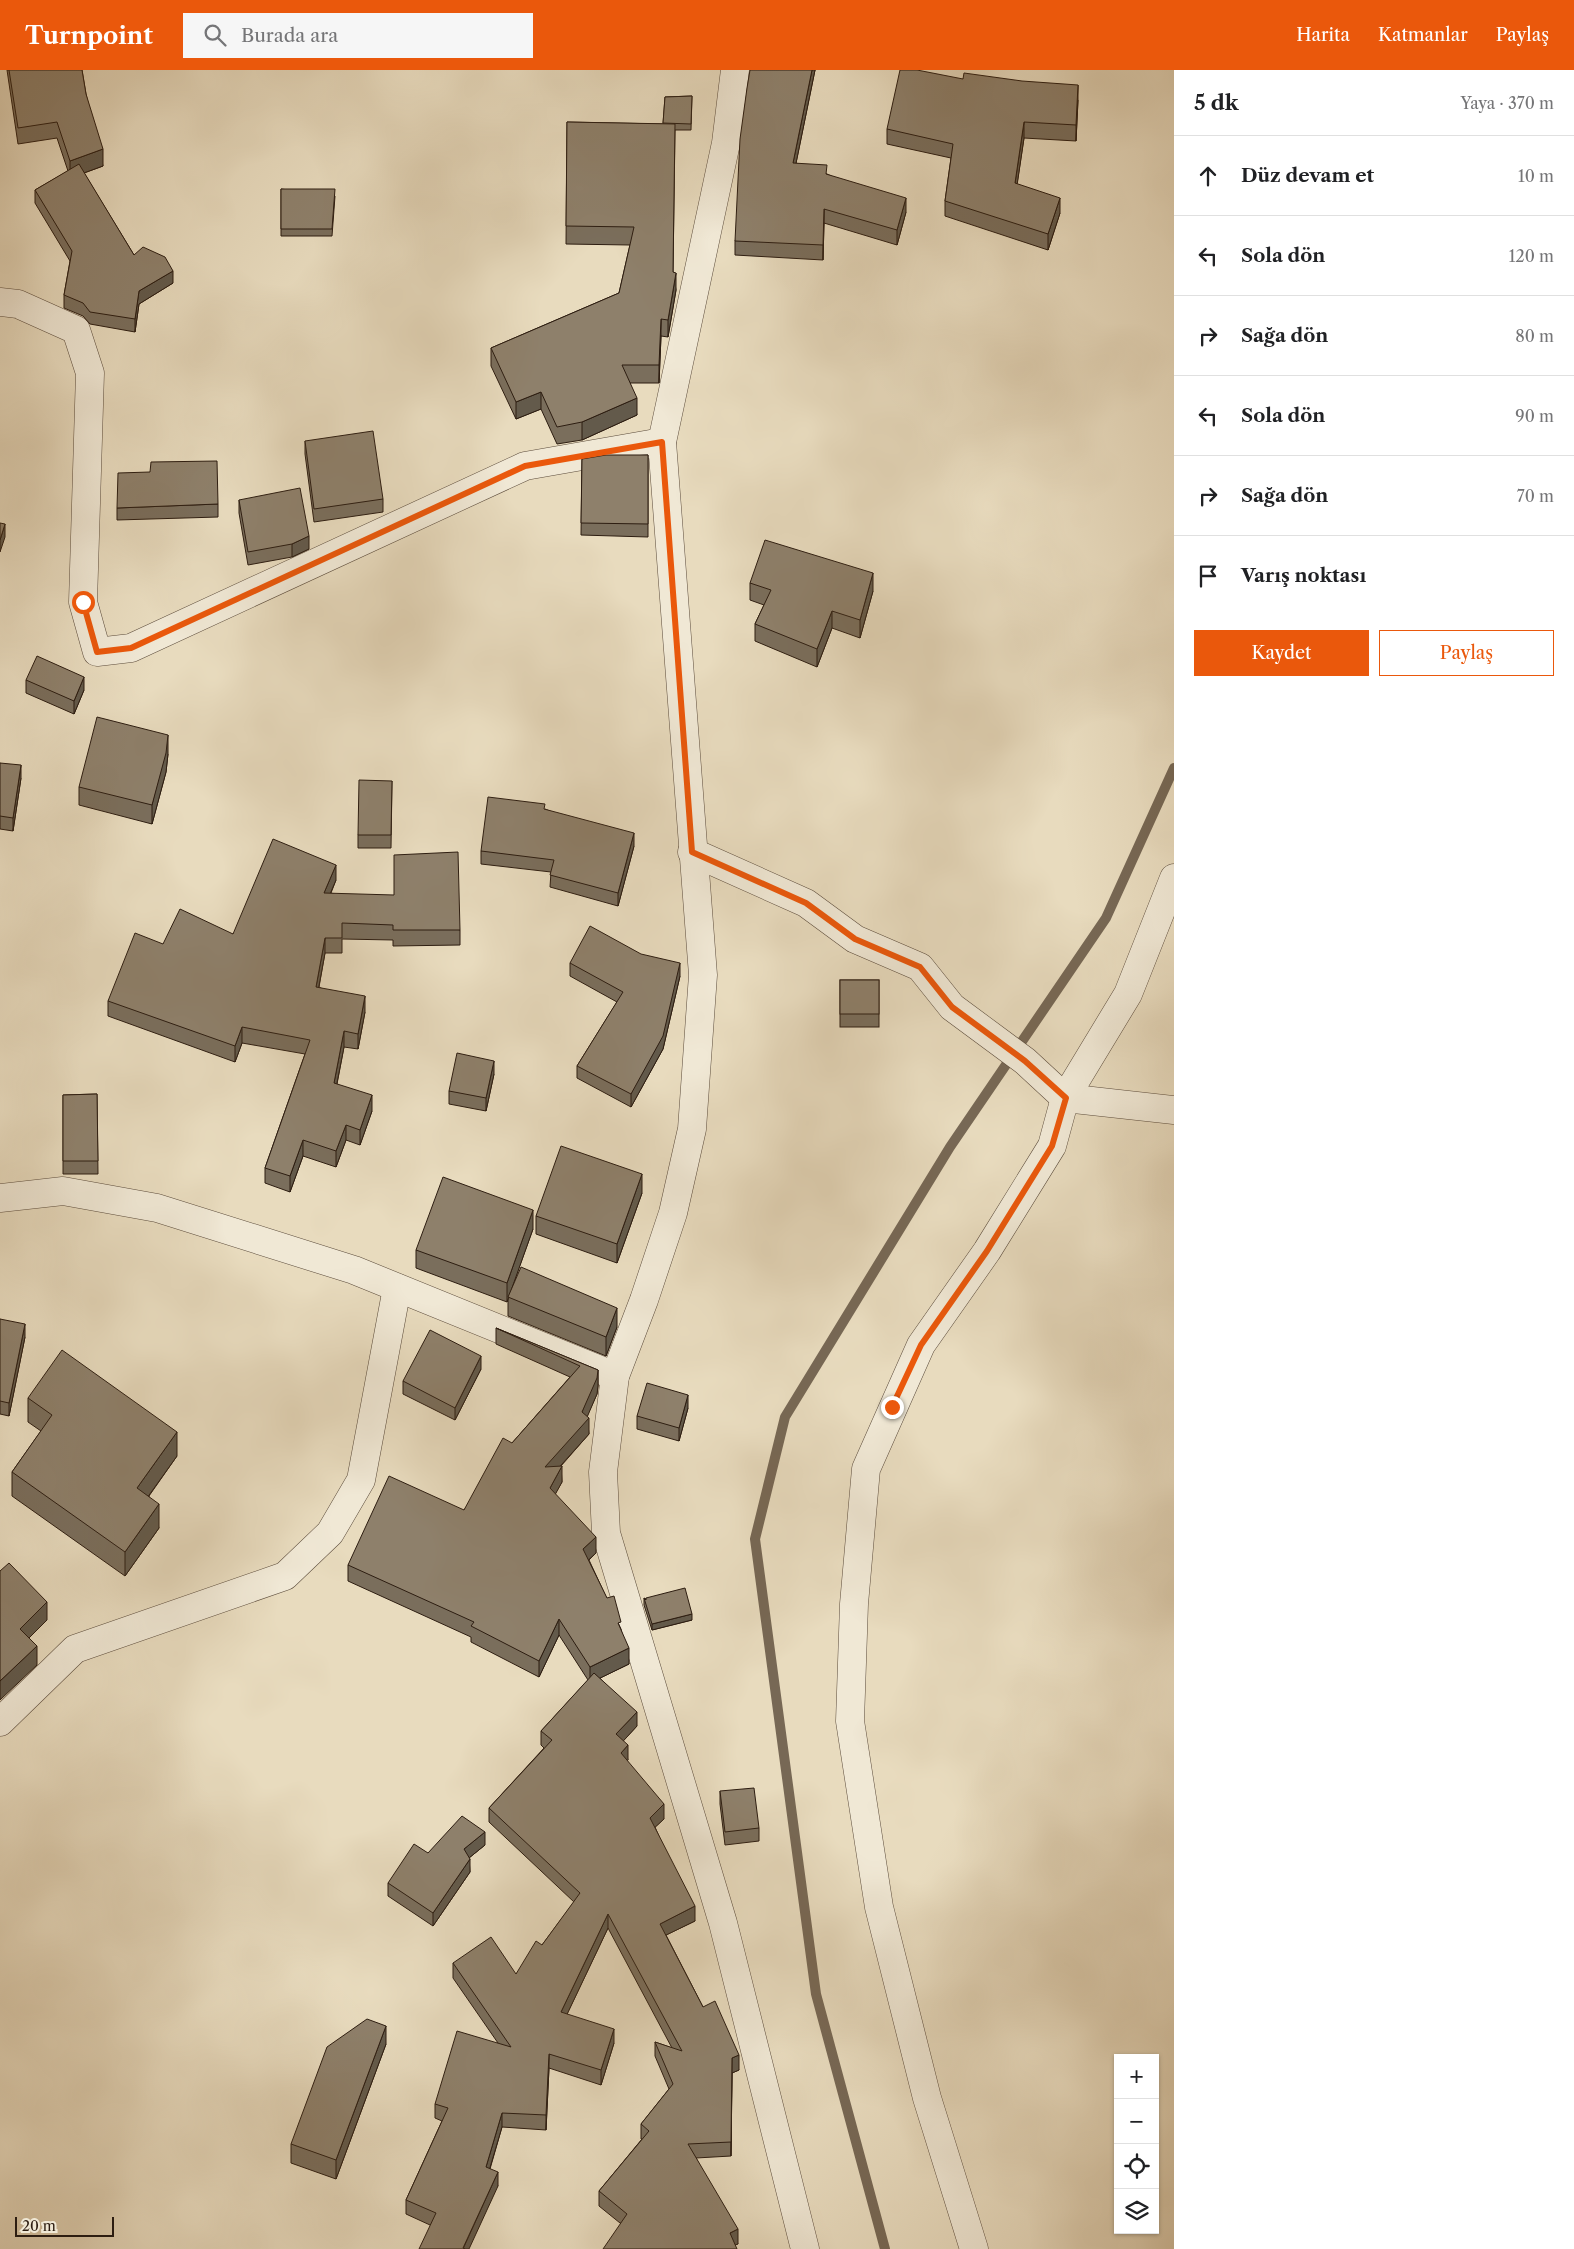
<!DOCTYPE html>
<html lang="tr">
<head>
<meta charset="utf-8">
<style>
  body { margin:0; font-family:"Libre Caslon Text",serif; background:#f6f6f6; color:#202124 }
  .controls { position:absolute; right:15px; bottom:15px; display:grid; overflow:hidden; border-radius:0px; box-shadow:0 1px 4px #0004 }
  .controls button { width:45px; height:45px; display:grid; place-items:center; padding:0; border:0; border-bottom:1px solid #e0e0e0; background:#fff; color:#202124; font:25px sans-serif }
  .scale { position:absolute; left:15px; bottom:12px; width:99px; box-sizing:border-box; padding-left:5px; border:2px solid #2d1d11; border-top:0; font-size:14px; line-height:18px; white-space:nowrap; color:#2d1d11; -webkit-text-stroke:4px #f0e8d5; paint-order:stroke }
  .stop { position:absolute; width:15px; height:15px; margin:-11px; border:4px solid #ea580c; border-radius:50%; background:#fff }
  .stop.end { background:#ea580c; border-color:#fff; box-shadow:0 1px 5px #0008 }
  .list { margin:0; padding:0; list-style:none }
  h2 { display:flex; justify-content:space-between; align-items:center; height:65px; margin:0; padding:0 20px; font-size:21px }
  h2 small { font-size:16px; font-weight:400; color:#757577 }
  .list li { display:grid; grid-template-columns:32px 1fr auto; gap:15px; align-items:center; box-sizing:border-box; height:80px; padding:0 20px; border-top:1px solid #e0e0e0 }
  .list b { display:block; font-size:19px; white-space:nowrap }
  .list em { font-size:16px; font-style:normal; color:#757577 }
  .actions { display:flex; gap:10px; padding:15px 20px }
  .actions a { flex:1; padding:11px 0; border:1px solid #ea580c; border-radius:0px; text-align:center; font-size:18px; color:#ea580c }
  .actions .main { background:#ea580c; color:#fff }
  .icon { flex:none; width:28px; height:28px; fill:none; stroke:currentColor; stroke-width:2; stroke-linecap:round; stroke-linejoin:round }
  .map { position:relative; flex:none; width:1174px; height:2179px; overflow:hidden }
  header { display:flex; align-items:center; gap:30px; box-sizing:border-box; height:70px; padding:0 25px; background:#ea580c; color:#fff }
  header strong { font-size:24px }
  nav { display:flex; gap:28px; margin-inline-start:auto; font-size:18px }
  .search { width:350px; height:45px; background:#f6f6f6; display:flex; align-items:center; gap:12px; box-sizing:border-box; padding:0 18px; border-radius:0px; color:#757577; font-size:19px }
  main { display:flex }
  aside { flex:1; background:#fff }
  .map>svg:first-child { display:block }
  .lines { fill:none; stroke-linecap:round; stroke-linejoin:round }
  .stream { stroke:#776855; stroke-width:10 }
  .street-casing { stroke:#5c4c3c; stroke-width:29 }
  .street { stroke:#f0e8d5; stroke-width:28 }
  .wall { fill:#7a6e5c; stroke:#2d1d11 }
  .shaded-wall { fill:#635a4b; stroke:#2d1d11 }
  .building { fill:#8e806b; stroke:#2d1d11 }
  .route { stroke:#ea580c; stroke-width:6 }
</style>
</head>
<body>
<header>
<strong>Turnpoint</strong>
<div class="search"><svg class="icon" aria-label="search" viewBox="0 0 24 24"><circle cx="10" cy="10" r="6"/><path d="M15 15l6 6"/></svg>Burada ara</div>
<nav><a>Harita</a><a>Katmanlar</a><a>Paylaş</a></nav>
</header>
<main>
<div class="map">
<svg width="1174" height="2179" viewBox="0 0 1174 2179">
  <rect width="100%" height="100%" fill="#e8dbbe"/>
  <filter id="stains"><feTurbulence type="fractalNoise" baseFrequency=".004" numOctaves="4"/><feColorMatrix values="0 0 0 0 .2 0 0 0 0 .09 0 0 0 0 .02 0 0 0 .5 -.17"/></filter>
  <radialGradient id="worn" r=".72"><stop offset=".6" stop-color="#630" stop-opacity="0"/><stop offset="1" stop-color="#630" stop-opacity=".3"/></radialGradient>
  <g class="lines">
    <path class="stream" d="M 885,2179 L 816,1924 L 755,1469 L 785,1347 L 950,1077 L 1106,848 L 1174,698"/>
    <g class="street-casing">
      <g id="street">
        <path d="M 735,0 L 726,73 L 662,372 L 703,905 L 692,1059 L 673,1143 L 644,1230 L 615,1306 L 603,1402 L 606,1463 L 723,1853 L 805,2179"/>
        <path d="M 0,232 L 18,234 L 76,260 L 90,303 L 83,532 L 97,582 L 131,578 L 525,396 L 662,372"/>
        <path d="M 692,782 L 806,833 L 855,869 L 920,897 L 952,937 L 1025,991 L 1065,1028 L 1174,1040"/>
        <path d="M 0,1128 L 63,1121 L 157,1138 L 354,1200 L 615,1306"/>
        <path d="M 0,1652 L 75,1579 L 285,1506 L 330,1463 L 361,1410 L 397,1218"/>
        <path d="M 974,2179 L 927,2028 L 879,1837 L 850,1651 L 854,1534 L 866,1399 L 921,1275 L 987,1181 L 1052,1076 L 1065,1028 L 1128,924 L 1174,808"/>
      </g>
    </g>
    <use href="#street" class="street"/>
  </g>
  <g class="wall">
    <path d="M 7,0 L 82,0 L 86,24 L 103,96 L 84,103 L 134,185 L 173,213 L 139,234 L 135,262 L 90,254 L 83,246 L 64,238 L 64,225 L 70,191 L 35,133 L 35,120 L 68,101 L 57,68 L 18,74 Z"/>
    <path d="M 815,0 L 796,93 L 827,104 L 906,142 L 897,175 L 824,153 L 823,190 L 735,185 L 735,171 Z"/>
    <path d="M 963,9 L 1078,30 L 1076,71 L 1024,68 L 1017,114 L 1060,143 L 1048,180 L 945,146 L 945,131 L 951,88 L 887,74 L 887,59 Z"/>
    <path d="M 692,26 L 691,60 L 675,60 L 673,202 L 676,220 L 668,267 L 661,266 L 659,313 L 630,313 L 637,345 L 582,370 L 557,374 L 541,339 L 516,349 L 491,296 L 491,278 L 619,223 L 630,175 L 566,174 L 567,52 L 663,54 L 665,27 Z"/>
    <path d="M 281,119 L 335,126 L 332,166 L 281,166 Z"/>
    <path d="M 305,371 L 383,429 L 383,442 L 314,452 L 305,384 Z"/>
    <path d="M 648,385 L 648,467 L 581,465 L 582,389 Z"/>
    <path d="M 239,430 L 309,479 L 292,487 L 248,495 L 239,443 Z"/>
    <path d="M 218,434 L 218,447 L 117,450 L 117,438 Z"/>
    <path d="M 750,513 L 873,521 L 860,568 L 832,558 L 817,597 L 755,571 L 755,554 L 764,535 L 750,530 Z"/>
    <path d="M 26,610 L 84,620 L 74,644 L 26,623 Z"/>
    <path d="M 168,684 L 166,702 L 152,754 L 79,735 L 79,717 Z"/>
    <path d="M 0,693 L 21,708 L 13,761 L 0,759 Z"/>
    <path d="M 392,711 L 391,778 L 358,778 L 358,765 Z"/>
    <path d="M 545,739 L 634,776 L 618,836 L 550,817 L 551,802 L 481,794 L 481,781 Z"/>
    <path d="M 336,810 L 331,823 L 460,860 L 460,875 L 393,876 L 393,870 L 342,869 L 342,883 L 325,883 L 319,917 L 365,942 L 358,979 L 344,977 L 337,1014 L 372,1041 L 360,1075 L 346,1070 L 336,1097 L 303,1086 L 290,1122 L 265,1113 L 265,1098 L 305,984 L 242,973 L 235,992 L 108,946 L 108,931 L 163,874 L 233,864 Z"/>
    <path d="M 570,893 L 680,906 L 663,979 L 631,1037 L 577,1008 L 577,996 L 617,932 L 570,906 Z"/>
    <rect x="840" y="910" width="39" height="47"/>
    <path d="M 494,1004 L 486,1041 L 449,1034 L 449,1021 Z"/>
    <path d="M 97,1024 L 98,1104 L 63,1104 L 63,1025 Z"/>
    <path d="M 642,1123 L 617,1193 L 536,1164 L 536,1146 Z"/>
    <path d="M 533,1159 L 511,1220 L 617,1257 L 606,1286 L 508,1246 L 508,1228 L 507,1232 L 416,1198 L 416,1180 Z"/>
    <path d="M 0,1249 L 25,1267 L 9,1346 L 0,1344 Z"/>
    <path d="M 496,1258 L 598,1300 L 598,1316 L 597,1324 L 587,1346 L 589,1364 L 561,1396 L 562,1412 L 555,1424 L 596,1483 L 589,1490 L 621,1559 L 629,1594 L 600,1608 L 637,1656 L 623,1671 L 628,1690 L 627,1691 L 664,1749 L 655,1757 L 695,1851 L 666,1865 L 703,1937 L 739,2000 L 732,2003 L 731,2086 L 696,2088 L 738,2174 L 620,2153 L 599,2136 L 599,2121 L 642,2069 L 641,2069 L 641,2054 L 669,2019 L 655,1986 L 655,1972 L 672,1978 L 608,1858 L 567,1944 L 614,1973 L 601,2015 L 549,1998 L 546,2060 L 502,2057 L 490,2099 L 498,2116 L 430,2155 L 406,2144 L 406,2130 L 442,2051 L 435,2048 L 435,2034 L 498,1973 L 453,1908 L 453,1893 L 516,1904 L 542,1875 L 574,1832 L 489,1752 L 489,1738 L 544,1678 L 541,1675 L 541,1661 L 588,1610 L 559,1565 L 539,1607 L 471,1572 L 471,1567 L 348,1511 L 348,1495 L 464,1440 L 512,1373 L 570,1307 L 496,1274 Z"/>
    <path d="M 481,1299 L 455,1350 L 403,1324 L 403,1311 Z"/>
    <path d="M 28,1328 L 177,1386 L 149,1426 L 159,1458 L 125,1506 L 12,1426 L 12,1402 L 41,1361 L 28,1352 Z"/>
    <path d="M 688,1338 L 679,1371 L 637,1359 L 637,1346 Z"/>
    <path d="M 644,1528 L 692,1550 L 652,1560 L 644,1535 Z"/>
    <path d="M 720,1721 L 759,1758 L 759,1771 L 725,1775 L 720,1734 Z"/>
    <path d="M 485,1775 L 469,1788 L 470,1802 L 433,1856 L 388,1826 L 388,1813 L 428,1783 Z"/>
    <path d="M 386,1974 L 336,2109 L 291,2093 L 291,2074 Z"/>
  </g>
  <g class="shaded-wall">
    <path d="M 812,0 L 815,0 L 793,108 L 793,93 Z"/>
    <path d="M 1078,15 L 1078,30 L 1076,71 L 1076,55 Z"/>
    <path d="M 1024,52 L 1024,68 L 1015,129 L 1015,113 Z"/>
    <path d="M 103,79 L 103,96 L 70,108 L 70,91 Z"/>
    <path d="M 906,128 L 906,142 L 897,175 L 897,160 Z"/>
    <path d="M 1060,128 L 1060,143 L 1048,180 L 1048,164 Z"/>
    <path d="M 824,139 L 824,153 L 823,190 L 823,175 Z"/>
    <path d="M 173,201 L 173,213 L 139,234 L 135,262 L 135,249 L 139,221 Z"/>
    <path d="M 676,203 L 676,220 L 668,267 L 668,250 Z"/>
    <path d="M 661,249 L 661,266 L 659,313 L 659,295 Z"/>
    <path d="M 541,322 L 541,339 L 516,349 L 516,332 Z"/>
    <path d="M 637,328 L 637,345 L 582,370 L 582,352 Z"/>
    <path d="M 5,454 L 5,467 L 0,482 L 0,470 Z"/>
    <path d="M 309,466 L 309,479 L 292,487 L 292,474 Z"/>
    <path d="M 873,503 L 873,521 L 860,568 L 860,550 Z"/>
    <path d="M 832,541 L 832,558 L 817,597 L 817,579 Z"/>
    <path d="M 84,607 L 84,620 L 74,644 L 74,631 Z"/>
    <path d="M 168,665 L 168,684 L 166,702 L 152,754 L 152,735 Z"/>
    <path d="M 21,695 L 21,708 L 13,761 L 13,748 Z"/>
    <path d="M 634,763 L 634,776 L 618,836 L 618,823 Z"/>
    <path d="M 336,795 L 336,810 L 324,838 L 324,823 Z"/>
    <path d="M 325,868 L 325,883 L 316,932 L 316,917 Z"/>
    <path d="M 680,893 L 680,906 L 663,979 L 631,1037 L 631,1024 Z"/>
    <path d="M 365,926 L 365,942 L 358,979 L 358,964 Z"/>
    <path d="M 242,957 L 242,973 L 235,992 L 235,976 Z"/>
    <path d="M 344,961 L 344,977 L 334,1028 L 334,1013 Z"/>
    <path d="M 494,991 L 494,1004 L 486,1041 L 486,1028 Z"/>
    <path d="M 372,1025 L 372,1041 L 360,1075 L 360,1060 Z"/>
    <path d="M 346,1055 L 346,1070 L 336,1097 L 336,1081 Z"/>
    <path d="M 303,1070 L 303,1086 L 290,1122 L 290,1106 Z"/>
    <path d="M 642,1104 L 642,1123 L 617,1193 L 617,1174 Z"/>
    <path d="M 533,1140 L 533,1159 L 507,1232 L 507,1213 Z"/>
    <path d="M 617,1238 L 617,1257 L 606,1286 L 606,1267 Z"/>
    <path d="M 25,1254 L 25,1267 L 9,1346 L 9,1333 Z"/>
    <path d="M 481,1286 L 481,1299 L 455,1350 L 455,1338 Z"/>
    <path d="M 598,1300 L 598,1316 L 597,1324 L 585,1352 L 589,1348 L 589,1364 L 545,1413 L 545,1397 L 582,1342 Z"/>
    <path d="M 688,1325 L 688,1338 L 679,1371 L 679,1358 Z"/>
    <path d="M 177,1362 L 177,1386 L 137,1442 L 137,1418 Z"/>
    <path d="M 562,1396 L 562,1412 L 550,1434 L 550,1418 Z"/>
    <path d="M 159,1434 L 159,1458 L 125,1506 L 125,1482 Z"/>
    <path d="M 596,1467 L 596,1483 L 583,1495 L 583,1479 Z"/>
    <path d="M 47,1532 L 47,1550 L 20,1577 L 20,1559 Z"/>
    <path d="M 692,1544 L 692,1550 L 652,1560 L 652,1554 Z"/>
    <path d="M 559,1549 L 559,1565 L 539,1607 L 539,1591 Z"/>
    <path d="M 37,1576 L 37,1595 L 0,1630 L 0,1611 Z"/>
    <path d="M 629,1578 L 629,1594 L 590,1613 L 590,1597 Z"/>
    <path d="M 637,1642 L 637,1656 L 616,1679 L 616,1664 Z"/>
    <path d="M 628,1675 L 628,1690 L 621,1698 L 621,1683 Z"/>
    <path d="M 664,1734 L 664,1749 L 650,1762 L 650,1748 Z"/>
    <path d="M 485,1762 L 485,1775 L 464,1792 L 464,1779 Z"/>
    <path d="M 470,1789 L 470,1802 L 433,1856 L 433,1843 Z"/>
    <path d="M 695,1836 L 695,1851 L 660,1868 L 660,1854 Z"/>
    <path d="M 608,1844 L 608,1858 L 561,1957 L 561,1942 Z"/>
    <path d="M 386,1956 L 386,1974 L 336,2109 L 336,2090 Z"/>
    <path d="M 614,1959 L 614,1973 L 601,2015 L 601,2000 Z"/>
    <path d="M 549,1984 L 549,1998 L 546,2060 L 546,2045 Z"/>
    <path d="M 739,1985 L 739,2000 L 732,2003 L 731,2086 L 732,1988 Z"/>
    <path d="M 502,2043 L 502,2057 L 486,2111 L 486,2097 Z"/>
    <path d="M 498,2102 L 498,2116 L 469,2179 L 463,2179 Z"/>
    <path d="M 738,2159 L 738,2174 L 730,2177 L 730,2163 Z"/>
  </g>
  <g class="building">
    <path d="M 9,0 L 82,0 L 86,24 L 103,79 L 70,91 L 57,52 L 18,58 Z"/>
    <path d="M 750,0 L 812,0 L 793,93 L 827,95 L 826,104 L 906,128 L 897,160 L 824,139 L 823,175 L 735,171 L 740,69 L 747,18 Z"/>
    <path d="M 900,0 L 917,0 L 963,9 L 964,3 L 1022,11 L 1078,15 L 1076,55 L 1024,52 L 1015,113 L 1060,128 L 1048,164 L 945,131 L 953,74 L 887,59 Z"/>
    <path d="M 692,26 L 691,54 L 663,53 L 665,27 Z"/>
    <path d="M 567,52 L 675,54 L 673,202 L 676,203 L 668,250 L 661,249 L 659,295 L 622,295 L 637,328 L 582,352 L 557,357 L 541,322 L 516,332 L 491,278 L 619,223 L 634,157 L 566,156 Z"/>
    <path d="M 79,94 L 134,185 L 143,177 L 165,187 L 173,201 L 139,221 L 135,249 L 90,242 L 83,233 L 64,225 L 72,181 L 35,120 Z"/>
    <path d="M 281,119 L 335,119 L 332,159 L 281,159 Z"/>
    <path d="M 373,361 L 383,429 L 314,439 L 305,371 Z"/>
    <path d="M 606,385 L 648,385 L 648,454 L 581,453 L 582,389 Z"/>
    <path d="M 217,391 L 218,434 L 117,438 L 118,403 L 150,402 L 151,392 Z"/>
    <path d="M 300,418 L 309,466 L 292,474 L 248,482 L 239,430 Z"/>
    <path d="M 0,453 L 5,454 L 0,470 Z"/>
    <path d="M 765,470 L 873,503 L 860,550 L 832,541 L 817,579 L 755,554 L 771,520 L 750,513 Z"/>
    <path d="M 37,586 L 84,607 L 74,631 L 26,610 Z"/>
    <path d="M 97,647 L 168,665 L 166,683 L 152,735 L 79,717 Z"/>
    <path d="M 0,693 L 21,695 L 13,748 L 0,746 Z"/>
    <path d="M 359,710 L 392,711 L 391,765 L 358,765 Z"/>
    <path d="M 488,727 L 545,734 L 544,739 L 634,763 L 618,823 L 550,805 L 554,790 L 481,781 Z"/>
    <path d="M 273,769 L 336,795 L 324,823 L 394,825 L 394,785 L 458,782 L 460,860 L 393,860 L 393,855 L 342,853 L 342,868 L 325,868 L 316,917 L 365,926 L 358,964 L 344,961 L 334,1013 L 372,1025 L 360,1060 L 346,1055 L 336,1081 L 303,1070 L 290,1106 L 265,1098 L 310,970 L 242,957 L 235,976 L 108,931 L 135,863 L 163,874 L 180,839 L 233,864 Z"/>
    <path d="M 590,856 L 641,884 L 680,893 L 663,966 L 631,1024 L 577,996 L 623,922 L 570,893 Z"/>
    <rect x="840" y="910" width="39" height="34"/>
    <path d="M 457,983 L 494,991 L 486,1028 L 449,1021 Z"/>
    <path d="M 97,1024 L 98,1091 L 63,1091 L 63,1025 Z"/>
    <path d="M 561,1076 L 642,1104 L 617,1174 L 536,1146 Z"/>
    <path d="M 443,1107 L 533,1140 L 507,1213 L 416,1180 Z"/>
    <path d="M 521,1197 L 617,1238 L 606,1267 L 508,1227 Z"/>
    <path d="M 0,1249 L 25,1254 L 9,1333 L 0,1331 Z"/>
    <path d="M 496,1258 L 598,1300 L 597,1308 L 582,1342 L 589,1348 L 545,1397 L 562,1396 L 550,1418 L 596,1467 L 583,1479 L 607,1528 L 614,1526 L 621,1552 L 618,1553 L 629,1578 L 590,1597 L 559,1549 L 539,1591 L 471,1556 L 474,1552 L 348,1495 L 389,1406 L 464,1440 L 503,1368 L 512,1373 L 580,1296 Z"/>
    <path d="M 430,1260 L 481,1286 L 455,1338 L 403,1311 Z"/>
    <path d="M 62,1280 L 177,1362 L 137,1418 L 159,1434 L 125,1482 L 12,1402 L 52,1345 L 28,1328 Z"/>
    <path d="M 647,1313 L 688,1325 L 679,1358 L 637,1346 Z"/>
    <path d="M 9,1493 L 47,1532 L 20,1559 L 37,1576 L 0,1611 L 0,1501 Z"/>
    <path d="M 685,1518 L 692,1544 L 652,1554 L 644,1528 L 646,1530 L 646,1528 Z"/>
    <path d="M 594,1603 L 637,1642 L 616,1664 L 628,1675 L 621,1683 L 664,1734 L 650,1748 L 695,1836 L 660,1854 L 703,1937 L 715,1931 L 739,1985 L 732,1988 L 731,2072 L 688,2074 L 738,2159 L 730,2163 L 737,2179 L 603,2179 L 627,2144 L 599,2121 L 649,2061 L 641,2054 L 673,2014 L 655,1972 L 682,1981 L 608,1844 L 561,1942 L 614,1959 L 601,2000 L 549,1984 L 546,2045 L 502,2043 L 486,2097 L 498,2102 L 463,2178 L 465,2179 L 419,2179 L 436,2143 L 406,2130 L 448,2038 L 435,2034 L 457,1961 L 511,1977 L 453,1893 L 491,1867 L 516,1904 L 536,1871 L 542,1875 L 580,1823 L 489,1738 L 552,1670 L 541,1661 Z"/>
    <path d="M 754,1718 L 759,1758 L 725,1762 L 720,1721 Z"/>
    <path d="M 462,1746 L 485,1762 L 464,1779 L 470,1789 L 433,1843 L 388,1813 L 414,1774 L 428,1783 Z"/>
    <path d="M 367,1949 L 386,1956 L 336,2090 L 291,2074 L 327,1977 Z"/>
  </g>
  <g class="lines">
    <path class="route" d="M 83,532 L 97,582 L 131,578 L 525,396 L 662,372 L 692,782 L 806,833 L 855,869 L 920,897 L 952,937 L 1025,991 L 1066,1028 L 1052,1076 L 987,1181 L 921,1275 L 892,1337"/>
  </g>
  <rect width="100%" height="100%" filter="url(#stains)"/>
  <rect width="100%" height="100%" fill="url(#worn)"/>
</svg>
<div class="controls">
<button>+</button>
<button>−</button>
<button><svg class="icon" aria-label="locate" viewBox="0 0 24 24"><circle cx="12" cy="12" r="6"/><path d="M12 2v4M12 18v4M2 12h4M18 12h4"/></svg></button>
<button><svg class="icon" aria-label="layers" viewBox="0 0 24 24"><path d="M12 4l9 5-9 5-9-5zM3 14l9 5 9-5"/></svg></button>
</div>
<div class="scale">20 m</div>
<div class="stop" style="left:83px;top:532px"></div>
<div class="stop end" style="left:892px;top:1337px"></div>
</div>
<aside>
<h2>5 dk<small>Yaya · 370 m</small></h2>
<ul class="list">
<li><svg class="icon" aria-label="ahead" viewBox="0 0 24 24"><path d="M12 20V5M6 11l6-6 6 6"/></svg><div><b>Düz devam et</b></div><em>10 m</em></li>
<li><svg class="icon" aria-label="left" viewBox="0 0 24 24"><path d="M17 20v-9H6M10 6l-5 5 5 5"/></svg><div><b>Sola dön</b></div><em>120 m</em></li>
<li><svg class="icon" aria-label="right" viewBox="0 0 24 24"><path d="M7 20v-9h11M14 6l5 5-5 5"/></svg><div><b>Sağa dön</b></div><em>80 m</em></li>
<li><svg class="icon" aria-label="left" viewBox="0 0 24 24"><path d="M17 20v-9H6M10 6l-5 5 5 5"/></svg><div><b>Sola dön</b></div><em>90 m</em></li>
<li><svg class="icon" aria-label="right" viewBox="0 0 24 24"><path d="M7 20v-9h11M14 6l5 5-5 5"/></svg><div><b>Sağa dön</b></div><em>70 m</em></li>
<li><svg class="icon" aria-label="arrive" viewBox="0 0 24 24"><path d="M6 21V4h12l-3 4 3 4H6"/></svg><div><b>Varış noktası</b></div></li>
</ul>
<div class="actions"><a class="main">Kaydet</a><a>Paylaş</a></div>
</aside>
</main>
</body>
</html>
